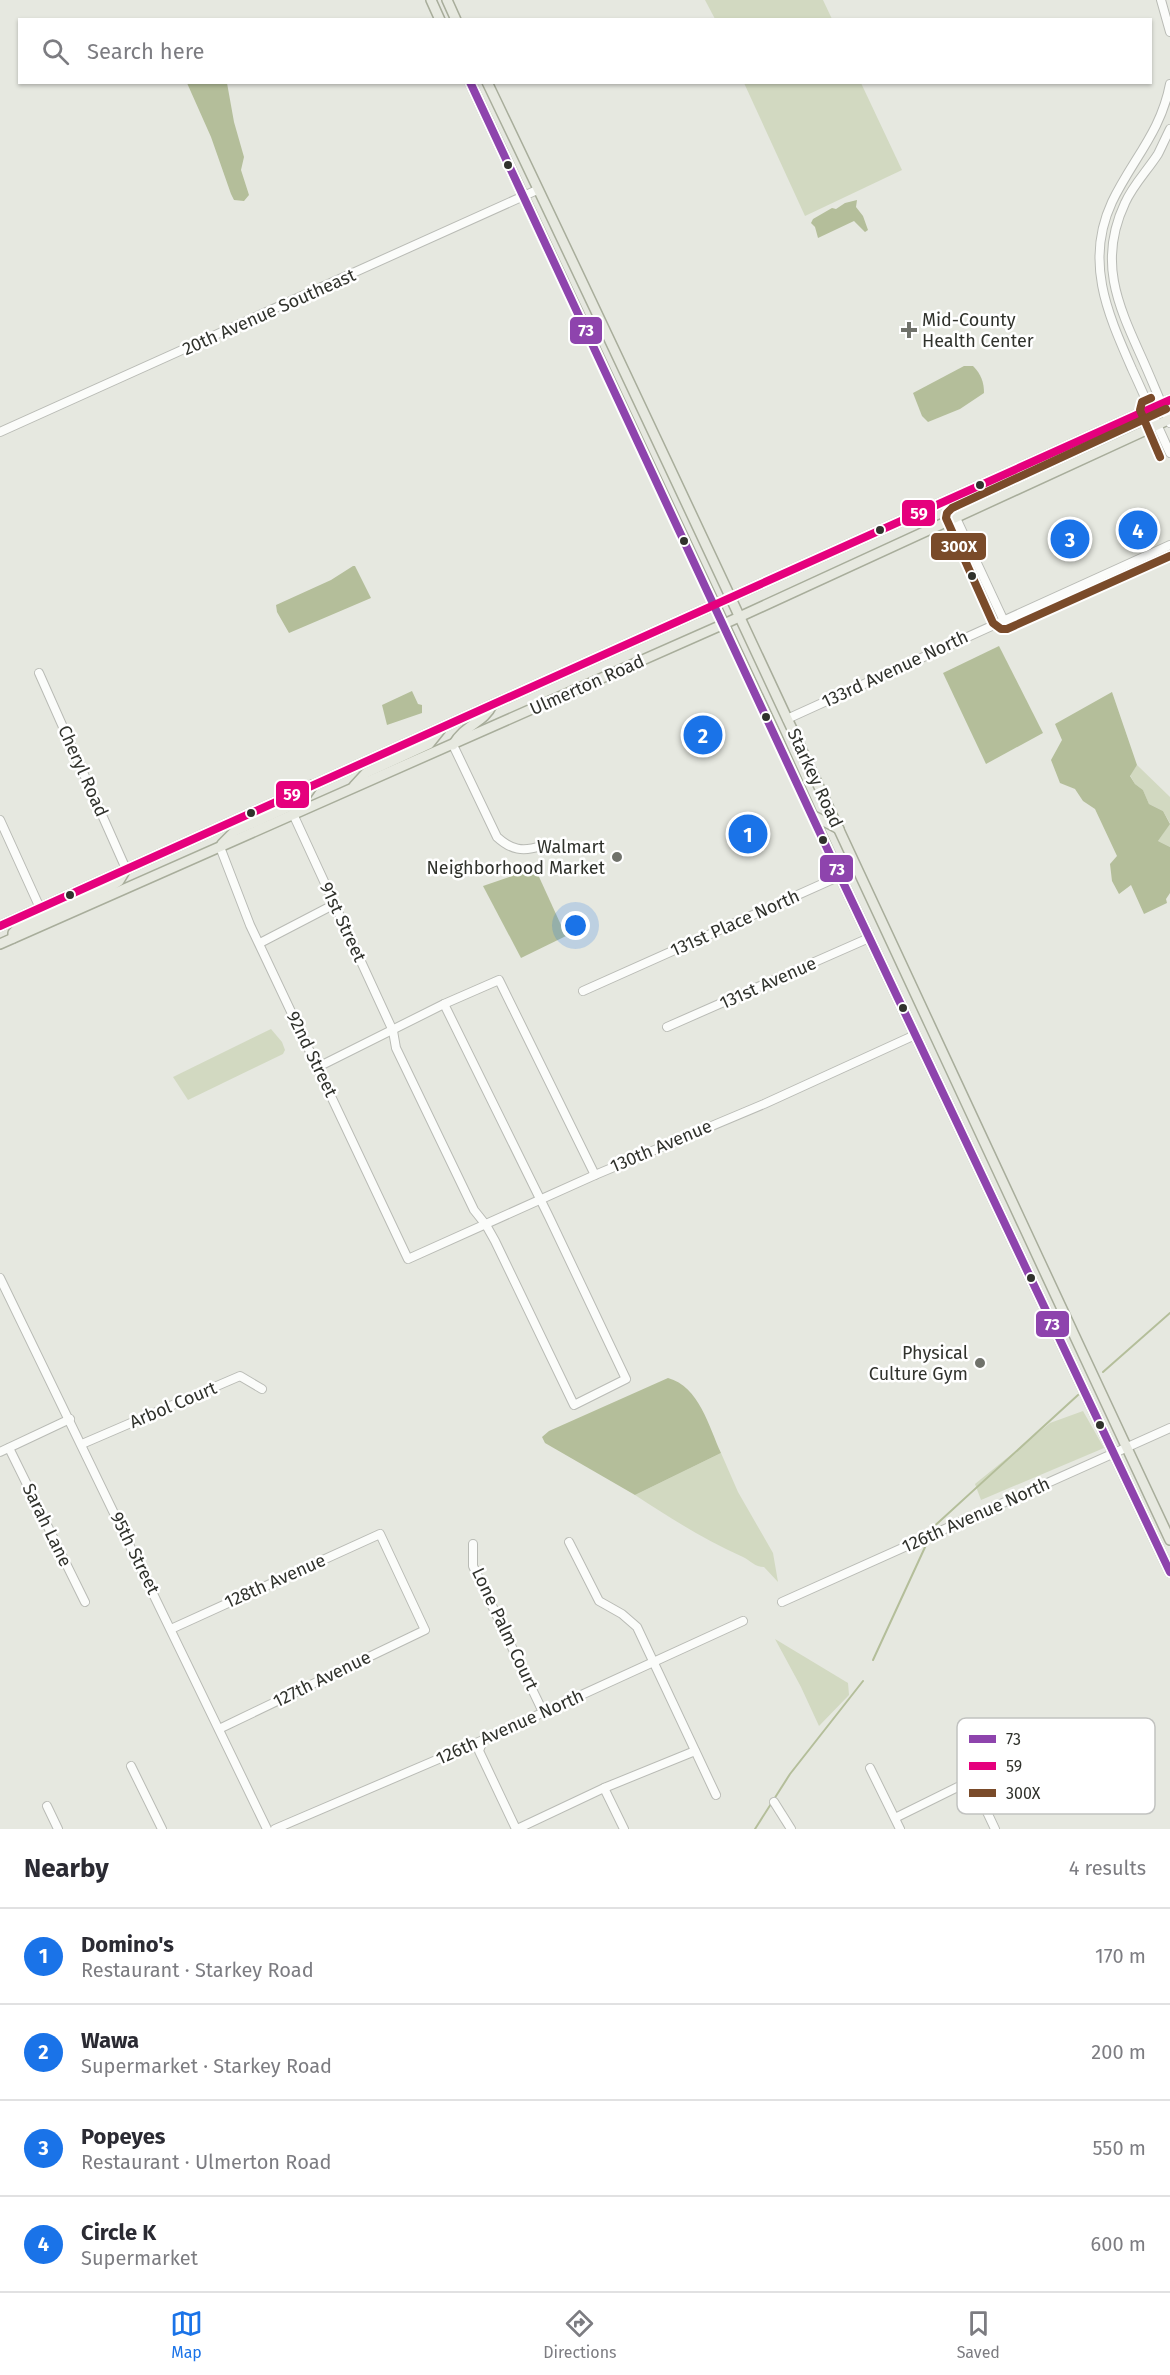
<!DOCTYPE html>
<html lang="en">
<head>
<meta charset="utf-8">
<style>
  body { margin:0; font-family:"Fira Sans",sans-serif; background:#f7f7f7; color:#2b2b33 }
  .you { position:absolute; left:576px; top:926px; width:21px; height:21px; margin:-15px; border:4px solid #fff; border-radius:50%; background:#1a73e8; box-shadow:0 0 0 9px #1a73e833 }
  .badge { display:grid; place-items:center; width:39px; height:39px; border-radius:50%; background:#1a73e8; color:#fff; font-size:20px; font-weight:700 }
  .pin { position:absolute; translate:-50% -50%; border:3px solid #fff; box-shadow:0 2px 6px #0006 }
  .list { margin:0; padding:0; list-style:none }
  h2 { display:flex; justify-content:space-between; align-items:center; height:78px; margin:0; padding:0 24px; font-size:26px }
  h2 small { font-size:20px; font-weight:400; color:#7c7c81 }
  .list li { display:grid; grid-template-columns:39px 1fr auto; gap:18px; align-items:center; box-sizing:border-box; height:96px; padding:0 24px; border-top:2px solid #e1e1e2 }
  .list b { display:block; font-size:22px; white-space:nowrap }
  .list p { margin:0; font-size:20px; white-space:nowrap; color:#7c7c81 }
  .list em { font-size:20px; font-style:normal; color:#7c7c81 }
  .icon { flex:none; width:33px; height:33px; fill:none; stroke:currentColor; stroke-width:2; stroke-linecap:round; stroke-linejoin:round }
  .map { position:relative; flex:none; width:1170px; height:1829px; overflow:hidden }
  .search { position:absolute; background:#fff; box-shadow:0 2px 4px #0004; left:18px; right:18px; top:18px; height:66px; display:flex; align-items:center; gap:15px; box-sizing:border-box; padding:0 21px; border-radius:0px; color:#7c7c81; font-size:22px }
  .sheet { height:462px; background:#fff }
  nav { display:flex; justify-content:space-around; align-items:center; box-sizing:border-box; height:84px; border-top:2px solid #e1e1e2; background:#fff; font-size:16px; color:#7c7c81 }
  nav a { display:grid; justify-items:center; gap:3px }
  nav .on { color:#1a73e8 }
  .map>svg:first-child { display:block }
  .green { fill:#d2d9c1 }
  .water { fill:#b4be9a }
  .lines { fill:none; stroke-linecap:round; stroke-linejoin:round }
  .stream { stroke:#b4be9a; stroke-width:2 }
  .minor-casing { stroke:#b9bbb5; stroke-width:10 }
  .major-casing { stroke:#a8ad9b; stroke-width:12 }
  .minor { stroke:#fbfcfa; stroke-width:8 }
  .major { stroke:#e7e9e0; stroke-width:9 }
  .bus-1-casing { stroke:#fff; stroke-width:12 }
  .bus-2-casing { stroke:#fff; stroke-width:12 }
  .bus-3-casing { stroke:#fff; stroke-width:12 }
  .bus-1 { stroke:#8e44ad; stroke-width:8 }
  .bus-2 { stroke:#e5007d; stroke-width:8 }
  .bus-3 { stroke:#7a4b2a; stroke-width:8 }
  .bus-dot { fill:#30322c; stroke:#fff; stroke-width:2 }
  .poi-dot { fill:#70726b; stroke:#fff; stroke-width:2 }
  .labels { text-anchor:middle; dominant-baseline:central; stroke-width:5; stroke-linejoin:round; paint-order:stroke }
  .street-label { font-size:18px; fill:#30322c; stroke:#fff }
  .poi-label { font-size:18px; fill:#30322c; stroke:#fff; text-anchor:end }
  .key { fill:#fff; stroke:#c1c2c0; stroke-width:1.5 }
  .key-label { font-size:16px; fill:#30322c }
  .line-badge { stroke:#fff; stroke-width:2 }
  .badge-label { font-size:16px; text-anchor:middle; font-weight:bold; fill:#fff }
</style>
</head>
<body>
<div class="map">
<svg width="1170" height="1829" viewBox="0 0 1170 1829">
  <rect width="100%" height="100%" fill="#e6e8e0"/>
  <g class="green">
    <path d="M 705,0 L 823,0 L 832,19 L 715,19 Z"/>
    <path d="M 744,83 L 861,83 L 902,170 L 805,216 Z"/>
    <path d="M 1137,765 L 1170,797 L 1170,847 L 1158,841 L 1170,823 L 1163,811 L 1149,804 L 1143,790 L 1135,784 L 1130,775 Z"/>
    <path d="M 271,1029 L 282,1042 L 285,1050 L 283,1054 L 188,1100 L 173,1077 Z"/>
    <path d="M 1083,1411 L 1104,1448 L 981,1500 L 975,1484 L 1050,1423 Z"/>
    <path d="M 721,1453 L 738,1492 L 773,1553 L 778,1582 L 764,1567 C 755,1567 751,1561 743,1557 C 705,1540 670,1518 635,1495 Z"/>
    <path d="M 775,1639 L 848,1683 L 849,1695 L 819,1726 L 801,1687 Z"/>
  </g>
  <g class="water">
    <path d="M 187,83 L 227,83 L 234,122 L 244,157 L 241,170 L 249,195 L 244,201 L 234,200 L 231,194 L 211,137 Z"/>
    <path d="M 857,200 L 856,207 L 863,216 L 868,230 L 865,232 L 854,221 L 818,238 L 815,227 L 811,223 L 813,219 L 832,208 L 836,209 L 845,203 Z"/>
    <path d="M 964,366 L 973,366 C 981,374 984,382 984,393 L 960,409 L 928,422 L 922,416 L 913,393 Z"/>
    <path d="M 353,566 L 355,566 L 371,598 L 289,633 L 277,612 L 276,605 L 331,580 Z"/>
    <path d="M 999,646 L 1043,733 L 986,764 L 943,673 Z"/>
    <path d="M 412,691 L 418,704 L 422,705 L 422,713 L 387,725 L 382,705 Z"/>
    <path d="M 1112,692 L 1137,765 L 1130,776 L 1135,784 L 1143,790 L 1149,804 L 1163,811 L 1170,824 L 1158,841 L 1170,847 L 1170,893 L 1166,899 L 1167,903 L 1144,914 L 1131,885 L 1119,894 L 1112,881 L 1110,864 L 1117,856 L 1095,809 L 1083,801 L 1075,789 L 1060,783 L 1051,760 L 1062,740 L 1055,724 Z"/>
    <path d="M 535,868 L 566,936 L 521,958 L 483,886 Z"/>
    <path d="M 668,1378 C 699,1386 709,1427 721,1453 L 635,1495 L 545,1443 L 542,1437 L 549,1431 Z"/>
  </g>
  <g class="lines">
    <g class="stream">
      <path d="M 1103,1372 L 1170,1313"/>
      <path d="M 929,1531 L 1078,1395"/>
      <path d="M 873,1660 L 926,1545"/>
      <path d="M 755,1829 L 790,1774 L 863,1681"/>
    </g>
    <g class="minor-casing">
      <g id="minor">
        <path d="M 1161,0 L 1170,32"/>
        <path d="M 1170,84 C 1161,132 1132,160 1112,202 C 1084,262 1108,314 1132,369 C 1145,397 1157,425 1170,453"/>
        <path d="M 1170,129 C 1166,137 1162,146 1158,154 C 1147,171 1133,185 1125,203 C 1098,260 1117,303 1141,356 C 1151,378 1160,401 1170,423"/>
        <path d="M 0,432 L 537,190"/>
        <path d="M 956,518 L 1003,619"/>
        <path d="M 39,673 L 126,869"/>
        <path d="M 787,719 L 1170,545"/>
        <path d="M 453,745 L 497,837 C 511,850 523,852 541,846"/>
        <path d="M 293,814 L 393,1031 L 396,1048 L 474,1210 L 486,1225 L 495,1241 L 574,1405 L 626,1379 L 549,1217 L 444,1004"/>
        <path d="M 0,820 L 40,908"/>
        <path d="M 220,847 L 250,925 L 408,1259 L 595,1175 L 764,1104 L 915,1035"/>
        <path d="M 260,943 L 335,904"/>
        <path d="M 583,991 L 840,876"/>
        <path d="M 667,1027 L 869,938"/>
        <path d="M 318,1067 L 444,1004 L 499,980 L 595,1175"/>
        <path d="M 0,1278 L 267,1829"/>
        <path d="M 82,1444 L 240,1376 L 262,1389"/>
        <path d="M 9,1448 L 85,1602"/>
        <path d="M 0,1452 L 70,1419"/>
        <path d="M 569,1542 L 599,1601 L 622,1614 L 637,1627 L 716,1795"/>
        <path d="M 473,1544 L 473,1566 L 543,1712"/>
        <path d="M 782,1602 L 1170,1428"/>
        <path d="M 171,1629 L 380,1534 L 425,1630 L 219,1729"/>
        <path d="M 483,1740 L 479,1751 L 516,1829"/>
        <path d="M 131,1766 L 162,1829"/>
        <path d="M 870,1768 L 900,1829"/>
        <path d="M 604,1788 L 624,1829"/>
        <path d="M 774,1802 L 791,1829"/>
        <path d="M 47,1806 L 58,1829"/>
        <path d="M 895,1818 L 972,1780 L 995,1829"/>
        <path d="M 275,1829 L 483,1740 L 743,1621"/>
        <path d="M 517,1829 L 604,1788 L 695,1751"/>
      </g>
    </g>
    <g class="major-casing">
      <g id="major">
        <path d="M 431,0 L 440,20"/>
        <path d="M 447,0 L 456,20"/>
        <path d="M 470,82 L 777,737 L 840,876 L 1170,1572"/>
        <path d="M 487,82 C 719,566 942,1054 1170,1540"/>
        <path d="M 453,745 C 465,724 484,723 492,705"/>
        <path d="M 354,786 L 366,773 L 429,744 L 441,729"/>
        <path d="M 812,815 L 839,829"/>
        <path d="M 222,844 L 235,831 L 302,801 L 313,785"/>
        <path d="M 0,926 L 1170,400"/>
        <path d="M 13,938 L 13,933 L 18,928 L 113,885 L 119,881 L 125,871"/>
        <path d="M 0,944 L 724,624 L 1170,419"/>
      </g>
    </g>
    <use href="#minor" class="minor"/>
    <use href="#major" class="major"/>
    <g class="bus-1-casing">
      <path id="bus-1" d="M 470,82 L 840,876 L 1170,1572"/>
    </g>
    <g class="bus-2-casing">
      <path id="bus-2" d="M 0,926 L 1170,400"/>
    </g>
    <g class="bus-3-casing">
      <g id="bus-3">
        <path d="M 1151,398 L 1142,402 L 1140,410 L 1160,457"/>
        <path d="M 1166,409 L 952,508 L 947,513 L 946,518 L 993,623 L 1001,629 L 1007,629 L 1170,556"/>
      </g>
    </g>
    <use href="#bus-1" class="bus-1"/>
    <use href="#bus-2" class="bus-2"/>
    <use href="#bus-3" class="bus-3"/>
  </g>
  <g class="bus-dot">
    <circle cx="508" cy="165" r="5"/>
    <circle cx="980" cy="485" r="5"/>
    <circle cx="880" cy="530" r="5"/>
    <circle cx="684" cy="541" r="5"/>
    <circle cx="972" cy="576" r="5"/>
    <circle cx="766" cy="717" r="5"/>
    <circle cx="251" cy="813" r="5"/>
    <circle cx="823" cy="840" r="5"/>
    <circle cx="70" cy="895" r="5"/>
    <circle cx="903" cy="1008" r="5"/>
    <circle cx="1031" cy="1278" r="5"/>
    <circle cx="1100" cy="1425" r="5"/>
  </g>
  <g class="poi-dot">
    <path d="M906 321h6v6h6v6h-6v6h-6v-6h-6v-6h6z"/>
    <circle cx="617" cy="857" r="6"/>
    <circle cx="980" cy="1363" r="6"/>
  </g>
  <g class="labels">
    <g class="street-label">
      <text transform="translate(269 312) rotate(-24)">20th Avenue Southeast</text>
      <text transform="translate(895 669) rotate(-25)">133rd Avenue North</text>
      <text transform="translate(587 685) rotate(-24)">Ulmerton Road</text>
      <text transform="translate(83 771) rotate(66)">Cheryl Road</text>
      <text transform="translate(815 778) rotate(65)">Starkey Road</text>
      <text transform="translate(343 922) rotate(65)">91st Street</text>
      <text transform="translate(735 923) rotate(-24)">131st Place North</text>
      <text transform="translate(768 983) rotate(-24)">131st Avenue</text>
      <text transform="translate(312 1054) rotate(64)">92nd Street</text>
      <text transform="translate(661 1146) rotate(-23)">130th Avenue</text>
      <text transform="translate(173 1405) rotate(-23)">Arbol Court</text>
      <text transform="translate(976 1515) rotate(-24)">126th Avenue North</text>
      <text transform="translate(47 1525) rotate(64)">Sarah Lane</text>
      <text transform="translate(135 1553) rotate(64)">95th Street</text>
      <text transform="translate(275 1581) rotate(-24)">128th Avenue</text>
      <text transform="translate(505 1629) rotate(65)">Lone Palm Court</text>
      <text transform="translate(322 1679) rotate(-26)">127th Avenue</text>
      <text transform="translate(510 1727) rotate(-24)">126th Avenue North</text>
    </g>
    <g class="poi-label">
      <text x="922" y="320" text-anchor="start">Mid-County<tspan x="922" dy="21">Health Center</tspan></text>
      <text x="605" y="847">Walmart<tspan x="605" dy="21">Neighborhood Market</tspan></text>
      <text x="968" y="1353">Physical<tspan x="968" dy="21">Culture Gym</tspan></text>
    </g>
  </g>
  <rect x="957" y="1718" width="198" height="96" rx="9" class="key"/>
  <rect x="969" y="1735" width="27" height="8" fill="#8e44ad"/>
  <rect x="969" y="1762" width="27" height="8" fill="#e5007d"/>
  <rect x="969" y="1789" width="27" height="8" fill="#7a4b2a"/>
  <g class="key-label">
    <text x="1006" y="1745">73</text>
    <text x="1006" y="1772">59</text>
    <text x="1006" y="1799">300X</text>
  </g>
  <g class="line-badge">
    <rect x="569" y="316" width="34" height="29" rx="6" fill="#8e44ad"/>
    <rect x="901" y="499" width="35" height="28" rx="6" fill="#e5007d"/>
    <rect x="930" y="532" width="57" height="29" rx="6" fill="#7a4b2a"/>
    <rect x="275" y="780" width="35" height="29" rx="6" fill="#e5007d"/>
    <rect x="819" y="854" width="35" height="29" rx="6" fill="#8e44ad"/>
    <rect x="1035" y="1310" width="35" height="28" rx="6" fill="#8e44ad"/>
  </g>
  <g class="badge-label">
    <text x="586" y="336">73</text>
    <text x="919" y="519">59</text>
    <text x="959" y="552">300X</text>
    <text x="292" y="800">59</text>
    <text x="837" y="875">73</text>
    <text x="1052" y="1330">73</text>
  </g>
</svg>
<div class="you"></div>
<div class="pin badge" style="left:748px;top:834px">1</div>
<div class="pin badge" style="left:703px;top:735px">2</div>
<div class="pin badge" style="left:1070px;top:539px">3</div>
<div class="pin badge" style="left:1138px;top:530px">4</div>
<div class="search"><svg class="icon" aria-label="search" viewBox="0 0 24 24"><circle cx="10" cy="10" r="6"/><path d="M15 15l6 6"/></svg>Search here</div>
</div>
<section class="sheet">
<h2>Nearby<small>4 results</small></h2>
<ul class="list">
<li><span class="badge">1</span><div><b>Domino's</b><p>Restaurant · Starkey Road</p></div><em>170 m</em></li>
<li><span class="badge">2</span><div><b>Wawa</b><p>Supermarket · Starkey Road</p></div><em>200 m</em></li>
<li><span class="badge">3</span><div><b>Popeyes</b><p>Restaurant · Ulmerton Road</p></div><em>550 m</em></li>
<li><span class="badge">4</span><div><b>Circle K</b><p>Supermarket</p></div><em>600 m</em></li>
</ul>
</section>
<nav>
<a class="on"><svg class="icon" aria-label="map" viewBox="0 0 24 24"><path d="M3 6l6-2 6 2 6-2v14l-6 2-6-2-6 2zM9 4v14M15 6v14"/></svg>Map</a>
<a><svg class="icon" aria-label="directions" viewBox="0 0 24 24"><path d="M12 3l9 9-9 9-9-9zM9 14v-3h6M13 9l2 2-2 2"/></svg>Directions</a>
<a><svg class="icon" aria-label="saved" viewBox="0 0 24 24"><path d="M7 4h10v16l-5-4-5 4z"/></svg>Saved</a>
</nav>
</body>
</html>
